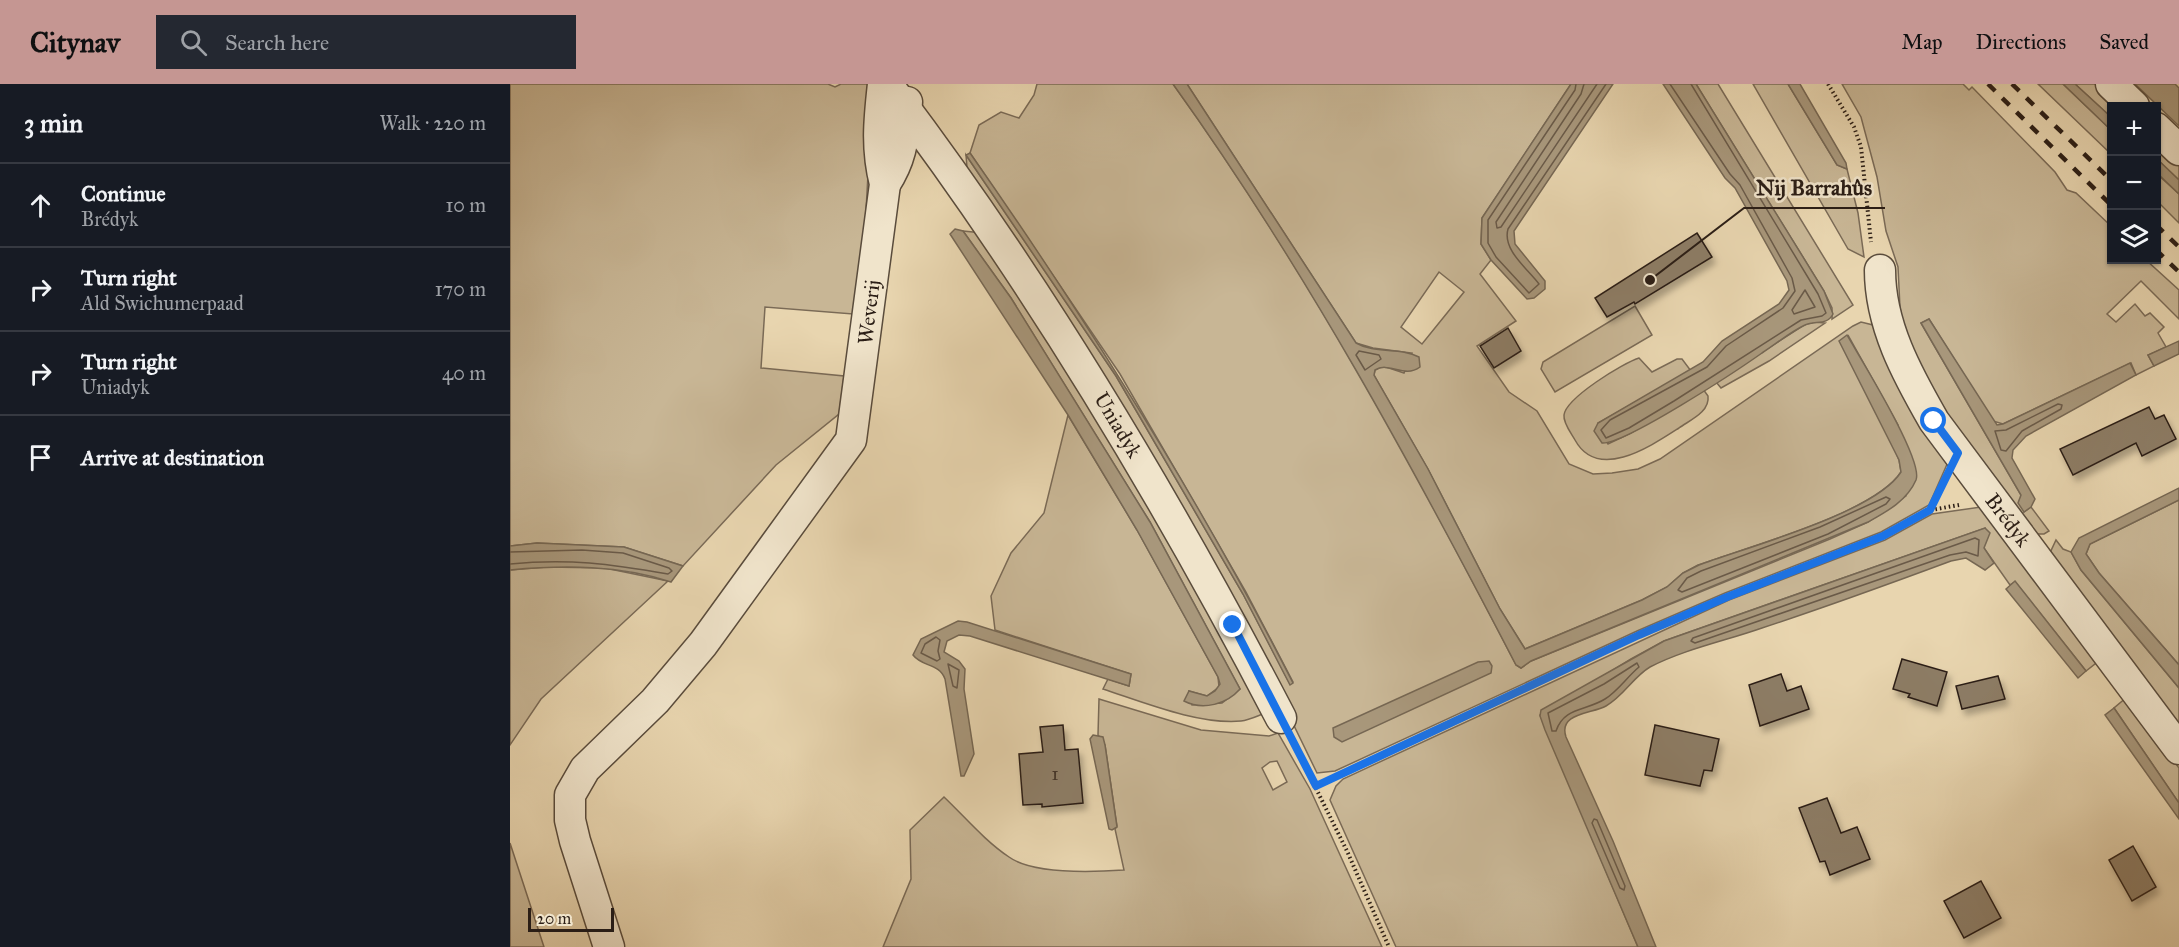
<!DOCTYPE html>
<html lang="en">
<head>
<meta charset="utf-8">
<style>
  body { margin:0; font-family:"IM FELL Great Primer",serif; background:#242831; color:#f1f3f6 }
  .controls { position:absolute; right:18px; top:18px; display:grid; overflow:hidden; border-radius:0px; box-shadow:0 2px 4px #0004 }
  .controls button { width:54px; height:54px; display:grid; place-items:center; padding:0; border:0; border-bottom:2px solid #363941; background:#171b24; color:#f1f3f6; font:30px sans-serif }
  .scale { position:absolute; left:18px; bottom:15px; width:86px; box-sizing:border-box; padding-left:6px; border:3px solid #2b1e16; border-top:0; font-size:16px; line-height:21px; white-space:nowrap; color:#2b1e16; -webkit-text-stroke:4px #f0e4cb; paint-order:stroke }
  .stop { position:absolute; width:18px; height:18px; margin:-14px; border:4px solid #1a73e8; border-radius:50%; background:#fff }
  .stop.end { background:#1a73e8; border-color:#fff; box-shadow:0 2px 6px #0008 }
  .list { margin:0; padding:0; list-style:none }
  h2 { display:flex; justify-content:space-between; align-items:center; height:78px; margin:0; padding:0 24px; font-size:26px }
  h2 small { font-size:20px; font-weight:400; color:#9ea1a6 }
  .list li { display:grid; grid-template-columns:39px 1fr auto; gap:18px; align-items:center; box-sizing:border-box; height:84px; padding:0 24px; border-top:2px solid #363941 }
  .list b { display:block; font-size:22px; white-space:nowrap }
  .list p { margin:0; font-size:20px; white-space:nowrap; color:#9ea1a6 }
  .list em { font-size:20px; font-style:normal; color:#9ea1a6 }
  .icon { flex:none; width:33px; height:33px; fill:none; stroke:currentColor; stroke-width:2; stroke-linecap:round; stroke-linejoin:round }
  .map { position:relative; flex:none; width:1669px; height:863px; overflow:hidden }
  header { display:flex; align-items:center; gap:36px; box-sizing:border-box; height:84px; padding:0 30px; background:#c59692; color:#111 }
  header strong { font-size:28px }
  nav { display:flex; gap:33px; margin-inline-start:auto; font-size:21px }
  .search { width:420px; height:54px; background:#242831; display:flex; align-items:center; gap:15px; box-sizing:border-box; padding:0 21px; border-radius:0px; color:#9ea1a6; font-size:22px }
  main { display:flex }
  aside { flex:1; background:#171b24 }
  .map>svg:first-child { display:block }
  .green { fill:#c8b695; stroke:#7a6a56; stroke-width:1.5; fill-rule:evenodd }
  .water { fill:#a8977b; stroke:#766753; stroke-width:1.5 }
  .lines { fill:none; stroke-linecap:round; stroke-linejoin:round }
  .shore { stroke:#6a5a48; stroke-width:1.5 }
  .building { fill:#8d7d66; stroke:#2b1e16; stroke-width:1.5; filter:url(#shadow) }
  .minor-casing { stroke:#5a4c3c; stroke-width:33 }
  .path { stroke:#2b1e16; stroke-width:4; stroke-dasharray:1.5 3; stroke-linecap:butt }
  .minor { stroke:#f0e4cb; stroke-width:30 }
  .rail { stroke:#2b1e16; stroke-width:4.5; stroke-dasharray:10 10; stroke-linecap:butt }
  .route { stroke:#1a73e8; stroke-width:8 }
  .labels { text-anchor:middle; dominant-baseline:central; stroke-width:5; stroke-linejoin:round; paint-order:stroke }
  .number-label { font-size:18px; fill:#44362a }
  .street-label { font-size:21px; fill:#2b1e16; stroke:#f0e4cb }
  .leader { fill:none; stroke:#2b1e16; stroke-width:2 }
  .callout-dot { fill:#2b1e16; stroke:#f0e4cb; stroke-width:2 }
  .callout-label { font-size:22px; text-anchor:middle; font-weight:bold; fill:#2b1e16; stroke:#f0e4cb; stroke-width:5; stroke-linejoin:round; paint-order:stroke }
</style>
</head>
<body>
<header>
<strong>Citynav</strong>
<div class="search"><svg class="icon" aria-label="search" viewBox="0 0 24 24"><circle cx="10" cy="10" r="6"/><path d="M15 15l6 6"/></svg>Search here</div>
<nav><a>Map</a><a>Directions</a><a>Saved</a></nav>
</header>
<main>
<aside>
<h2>3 min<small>Walk · 220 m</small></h2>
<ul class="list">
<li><svg class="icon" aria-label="ahead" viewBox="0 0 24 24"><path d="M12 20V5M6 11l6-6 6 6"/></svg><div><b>Continue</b><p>Brédyk</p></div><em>10 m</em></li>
<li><svg class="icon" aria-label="right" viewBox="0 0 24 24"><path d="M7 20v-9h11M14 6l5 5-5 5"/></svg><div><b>Turn right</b><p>Ald Swichumerpaad</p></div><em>170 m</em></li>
<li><svg class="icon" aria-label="right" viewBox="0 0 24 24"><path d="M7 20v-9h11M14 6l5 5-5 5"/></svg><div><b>Turn right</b><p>Uniadyk</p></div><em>40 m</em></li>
<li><svg class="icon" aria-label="arrive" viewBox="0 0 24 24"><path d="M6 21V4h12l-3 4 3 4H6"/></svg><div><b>Arrive at destination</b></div></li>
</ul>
</aside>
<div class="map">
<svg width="1669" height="863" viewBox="0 0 1669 863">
  <defs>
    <filter id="shadow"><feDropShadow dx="3.5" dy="6" stdDeviation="3" flood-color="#0004"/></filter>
  </defs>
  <rect width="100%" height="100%" fill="#e8d5af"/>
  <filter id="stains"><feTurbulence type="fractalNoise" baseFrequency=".00333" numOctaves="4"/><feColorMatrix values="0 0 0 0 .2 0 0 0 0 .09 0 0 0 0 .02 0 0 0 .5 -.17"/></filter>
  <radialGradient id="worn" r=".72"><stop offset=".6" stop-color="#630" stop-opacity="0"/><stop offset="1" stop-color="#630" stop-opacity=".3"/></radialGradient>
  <g class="green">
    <path d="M 0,0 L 318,0 L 325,3 L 331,0 L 363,0 L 355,145 L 343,230 L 255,223 L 251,284 L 334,292 L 329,330 L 266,381 L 173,482 L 114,463 L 27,459 L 0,462 Z"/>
    <path d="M 527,0 L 663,0 C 795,183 903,381 1006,581 L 1011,584 L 1021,577 L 1320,455 L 1358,438 L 1396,412 L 1388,341 L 1338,251 L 1389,376 L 1391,388 C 1365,429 1238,463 1188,481 L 1173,489 L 1157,503 L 1132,516 L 1015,565 L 990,525 L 918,385 L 864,291 L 865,286 L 873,282 L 894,289 L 902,269 L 863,264 L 846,259 L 677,0 L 1061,0 L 972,134 L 971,160 L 981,176 L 970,190 L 1006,237 L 967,262 L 999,308 L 1027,327 L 1059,380 L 1083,390 L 1102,389 L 1128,385 L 1150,375 L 1343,242 L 1351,238 L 1363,241 L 1438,378 L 1419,421 L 1371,448 L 1215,509 L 1127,547 L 825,687 L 807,689 L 754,580 L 458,96 L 456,71 L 606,292 L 733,510 L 780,600 L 783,598 L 736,508 L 610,290 L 460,69 L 469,41 L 491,28 L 509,34 L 524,11 ZM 929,188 L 954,208 L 912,260 L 891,243 Z"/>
    <path d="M 1186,0 L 1208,0 L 1343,221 L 1322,235 L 1322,224 L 1314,207 Z"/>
    <path d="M 1243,0 L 1278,0 L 1327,81 L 1337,85 L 1348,129 L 1354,173 L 1338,165 Z"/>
    <path d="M 1332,0 L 1453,0 L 1459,6 L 1462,3 L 1545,88 L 1557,106 L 1566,109 L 1601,142 L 1602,176 L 1636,176 L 1669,206 L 1669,235 L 1631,197 L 1597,230 L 1606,238 L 1625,220 L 1635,232 L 1640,229 L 1654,243 L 1648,249 L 1656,263 L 1638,271 L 1644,282 L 1626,291 L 1621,279 L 1493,340 L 1483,337 L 1419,235 L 1411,239 L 1511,411 L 1514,428 L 1521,423 L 1539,447 L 1534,450 L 1524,450 L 1432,324 L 1413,290 L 1395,248 L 1390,224 L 1388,183 L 1376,147 L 1367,93 L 1351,33 Z"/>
    <path d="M 1528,0 L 1553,0 L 1601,46 L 1601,70 Z"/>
    <path d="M 1565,0 L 1591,0 L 1614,22 L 1602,22 L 1601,33 Z"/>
    <path d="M 1646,54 L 1669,76 L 1669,96 L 1647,75 Z"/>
    <path d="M 1646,89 L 1669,110 L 1669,139 L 1647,117 Z"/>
    <path d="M 453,147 L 473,149 L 540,247 L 758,628 C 749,631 740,636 731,637 C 689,641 633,618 593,605 L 598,595 L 619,602 L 621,590 L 485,546 L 481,512 L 501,469 L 534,429 L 558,331 L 627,446 L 708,593 L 709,603 L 697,612 L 679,607 L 682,621 L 712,619 L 730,605 L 640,438 L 501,214 Z"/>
    <path d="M 1125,222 L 1142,251 L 1045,308 L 1031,285 L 1033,278 Z"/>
    <path d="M 1304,238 L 1315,239 L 1259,277 L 1211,304 L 1206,298 L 1294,241 Z"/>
    <path d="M 1129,274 L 1142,288 L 1167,275 L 1172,275 L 1181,287 L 1088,339 L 1098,360 L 1121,349 L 1193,305 L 1198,312 C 1200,328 1180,336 1169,344 C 1141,362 1088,398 1065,356 C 1061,349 1053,339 1054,331 C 1056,314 1113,279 1129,274 Z"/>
    <path d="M 1669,416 L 1669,581 L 1589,489 L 1576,470 L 1580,460 Z"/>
    <path d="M 1471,423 L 1590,576 L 1576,587 L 1505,498 L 1500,501 L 1474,464 L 1475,444 L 1154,557 L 1121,575 L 1030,631 L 1128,863 L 886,863 L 820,716 L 826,702 L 833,695 L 1219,516 L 1375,456 L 1422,430 Z"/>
    <path d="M 1546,456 L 1553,465 L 1561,468 L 1571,486 L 1669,604 L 1669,643 L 1539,471 Z"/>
    <path d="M 37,483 L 95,484 L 158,497 L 31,615 L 0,661 L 0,486 Z"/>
    <path d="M 1617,613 L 1669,684 L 1669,719 L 1604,624 Z"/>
    <path d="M 589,615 L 691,646 L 759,652 L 768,649 L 800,705 L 872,863 L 373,863 L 401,795 L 400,746 L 434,713 C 455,733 475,757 499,773 C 524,791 584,788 614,786 L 605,745 L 607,742 L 595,661 L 588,651 ZM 767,677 L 777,698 L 763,706 L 752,684 L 760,678 Z"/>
    <path d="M 0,759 L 34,863 L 0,863 Z"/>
  </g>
  <g class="water">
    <path d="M 663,0 L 677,0 L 846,259 C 865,270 890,263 909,273 L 910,283 C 894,295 879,277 865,286 L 864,291 L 918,385 L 990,525 L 1015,565 L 1132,516 L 1157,503 L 1173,489 L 1189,481 C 1237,463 1365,429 1391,388 L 1389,376 L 1329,257 L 1337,251 C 1350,274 1414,376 1406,396 C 1397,417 1376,428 1358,438 L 1021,577 L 1011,584 L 1006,581 C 902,381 795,184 663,0 Z"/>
    <path d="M 1061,0 L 1103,0 L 1004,147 L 1005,160 L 1035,197 L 1035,205 L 1024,214 L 1017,215 L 981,176 L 971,160 L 972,134 Z"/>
    <path d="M 1153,0 L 1186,0 L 1314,207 L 1323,230 C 1317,242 1305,236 1295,241 C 1280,248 1266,260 1252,269 C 1228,286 1114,361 1092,359 L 1084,347 L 1088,339 L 1193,278 L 1212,257 L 1269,220 L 1279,206 L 1277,197 L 1225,104 L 1215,94 Z"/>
    <path d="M 1278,0 L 1290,0 L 1336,79 L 1337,85 L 1327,81 Z"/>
    <path d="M 1553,0 L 1565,0 L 1601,33 L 1601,46 Z"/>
    <path d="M 1625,0 L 1665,0 L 1669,4 L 1669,42 Z"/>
    <path d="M 460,69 C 579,239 689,414 783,599 L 780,601 L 733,510 L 606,292 L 456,71 Z"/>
    <path d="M 1647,75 L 1669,96 L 1669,110 L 1647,89 Z"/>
    <path d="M 445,145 L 453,147 L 501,214 L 640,438 L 730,605 C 717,620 693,627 674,617 L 679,607 L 697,612 L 705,607 L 710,600 L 708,593 L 627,446 L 558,331 L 440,150 Z"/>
    <path d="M 1419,235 L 1487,341 L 1493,340 L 1620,279 L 1626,291 L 1516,352 L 1503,366 L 1502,374 L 1525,415 L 1521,423 L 1514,428 L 1508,419 L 1511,411 L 1411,239 Z"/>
    <path d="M 1669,257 L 1669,270 L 1644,282 L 1638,271 Z"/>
    <path d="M 1669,404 L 1669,416 L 1580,460 L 1576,470 L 1589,489 L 1669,581 L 1669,604 L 1571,486 L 1561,468 L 1569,454 Z"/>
    <path d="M 1475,444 L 1480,449 L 1474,464 L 1484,479 L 1475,486 L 1456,474 L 1441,477 C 1379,500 1316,523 1252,544 C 1215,557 1175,565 1140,583 C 1123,593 1114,612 1096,622 C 1081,630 1048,629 1056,653 L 1103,757 L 1146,863 L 1128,863 L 1035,646 L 1030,632 L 1031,626 L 1154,557 Z"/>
    <path d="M 27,459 L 114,463 L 173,482 L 161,498 C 110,481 54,481 0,486 L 0,462 Z"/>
    <path d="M 1505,497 L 1576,587 L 1568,594 L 1496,505 Z"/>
    <path d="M 448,537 L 457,538 L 621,590 L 619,602 L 460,552 L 449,551 L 437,557 L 434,568 L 449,577 L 455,585 L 454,605 L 464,670 L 454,692 L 451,692 L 435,595 C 429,579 412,583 403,571 L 411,555 Z"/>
    <path d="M 979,577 L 982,582 L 981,589 L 832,658 L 824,653 L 823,644 L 968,578 Z"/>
    <path d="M 1604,624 L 1669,719 L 1669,735 L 1595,631 Z"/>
    <path d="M 583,651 L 593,653 L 595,661 L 607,743 L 602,746 L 599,745 L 580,655 Z"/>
  </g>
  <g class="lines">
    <g class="shore">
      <path d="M 1066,0 L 1065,6 L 978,136 L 978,159 L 986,173 L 1019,209 L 1029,200 C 1018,185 992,166 998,145 L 1096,0"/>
      <path d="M 1074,0 L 1071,10 L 986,138 L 987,144 L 991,143 L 1087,0"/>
      <path d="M 1160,0 L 1220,90 L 1230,101 L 1282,194 L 1285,207 L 1273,224 L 1216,262 L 1197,283 L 1100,336 L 1091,346 L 1096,354 L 1119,344 L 1164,317 L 1291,236 L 1312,232 L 1316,229 L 1308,210 L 1181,0"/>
      <path d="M 1295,206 L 1305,223 L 1284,230 L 1282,226 Z"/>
      <path d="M 849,267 L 869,271 L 871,275 L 855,286 L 846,271 Z"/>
      <path d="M 1548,320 L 1552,321 L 1551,325 L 1512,347 L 1496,367 L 1491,366 L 1485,347 L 1496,346 Z"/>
      <path d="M 1376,413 L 1380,415 L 1376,420 L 1318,450 L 1172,508 L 1168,506 L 1177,494 L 1191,487 L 1310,443 Z"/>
      <path d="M 1465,454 L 1469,456 L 1468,472 L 1456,468 L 1440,471 L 1185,559 L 1181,557 L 1183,554 Z"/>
      <path d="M 0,468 L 72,466 L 113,469 L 159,484 L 162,487 L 158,490 C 101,480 58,474 0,480"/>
      <path d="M 426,553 L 430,556 L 428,567 L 430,575 L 427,577 L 411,569 L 415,560 Z"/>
      <path d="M 1127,579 L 1129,583 C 1117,593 1108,607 1095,615 C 1076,627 1054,623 1046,647 L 1042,647 L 1038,629 L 1094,600 Z"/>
      <path d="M 438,580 L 449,586 L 447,604 L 443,602 Z"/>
      <path d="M 1084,735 L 1087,736 L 1115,802 L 1114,806 L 1110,804 L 1082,739 Z"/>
    </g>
  </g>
  <g class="building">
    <path d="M 1187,149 L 1202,173 L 1125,220 L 1124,218 L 1097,233 L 1085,214 Z"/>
    <path d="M 998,244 L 1011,267 L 984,284 L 970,262 Z"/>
    <path d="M 1639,323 L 1645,335 L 1654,331 L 1666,355 L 1632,372 L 1626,359 L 1563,391 L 1550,365 Z"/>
    <path d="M 1392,575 L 1437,588 L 1427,622 L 1398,613 L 1400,610 L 1383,605 Z"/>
    <path d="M 1271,590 L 1277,607 L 1291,602 L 1299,625 L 1250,642 L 1239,601 Z"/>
    <path d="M 1488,592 L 1495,615 L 1452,625 L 1446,602 Z"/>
    <path d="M 553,641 L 555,666 L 568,665 L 573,719 L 532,723 L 532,720 L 513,721 L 509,670 L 533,668 L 530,643 Z"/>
    <path d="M 1145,641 L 1209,655 L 1202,687 L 1194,686 L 1190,702 L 1135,691 Z"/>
    <path d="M 1317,714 L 1331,749 L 1347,743 L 1360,775 L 1320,791 L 1315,777 L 1310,778 L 1289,724 Z"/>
    <path d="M 1623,762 L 1646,803 L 1622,817 L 1599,776 Z"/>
    <path d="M 1471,797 L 1491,834 L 1454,854 L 1434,817 Z"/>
  </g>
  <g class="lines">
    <g class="minor-casing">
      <g id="minor">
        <path d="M 377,0 C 528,199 656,413 771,634"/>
        <path d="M 1601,0 L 1624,22"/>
        <path d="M 1646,44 L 1669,66"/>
        <path d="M 375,100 C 394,71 393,50 397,18"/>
        <path d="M 1370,186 C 1370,241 1397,290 1424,337 L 1669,665"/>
        <path d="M 99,863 L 65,757 L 60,736 L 60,711 L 75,685 L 145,617 L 193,560 L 341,356 L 375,100 C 366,65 369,36 373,0"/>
      </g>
    </g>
    <g class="path">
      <path d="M 1318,0 L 1344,43 L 1351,63 L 1361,158"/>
      <path d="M 1421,426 L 1449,421"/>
      <path d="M 784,660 L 837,767 L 879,863"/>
      <path d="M 806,702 L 1129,551 L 1217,513 L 1373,452 L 1420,426 L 1433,399"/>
    </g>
    <use href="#minor" class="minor"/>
    <g class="rail">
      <path d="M 1478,0 L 1602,122"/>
      <path d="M 1502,0 L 1602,97"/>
      <path d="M 1646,141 L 1669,163"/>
      <path d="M 1646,166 L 1669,188"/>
    </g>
  </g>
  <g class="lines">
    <path class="route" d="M 723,541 L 806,702 L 1129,551 L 1217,513 L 1373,452 L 1420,426 L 1448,369 L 1424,337"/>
  </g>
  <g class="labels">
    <g class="number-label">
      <text x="545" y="690">1</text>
    </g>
    <g class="street-label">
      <text transform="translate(359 228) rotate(-83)">Weverij</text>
      <text transform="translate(608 341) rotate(59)">Uniadyk</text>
      <text transform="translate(1498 436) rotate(53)">Brédyk</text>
    </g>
  </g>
  <path class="leader" d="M1140 196L1234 124H1375"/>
  <circle class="callout-dot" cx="1140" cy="196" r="6"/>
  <g class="callout-label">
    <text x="1304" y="111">Nij Barrahûs</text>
  </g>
  <rect width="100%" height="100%" filter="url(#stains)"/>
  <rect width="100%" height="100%" fill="url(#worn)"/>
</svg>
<div class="controls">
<button>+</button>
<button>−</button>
<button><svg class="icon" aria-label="layers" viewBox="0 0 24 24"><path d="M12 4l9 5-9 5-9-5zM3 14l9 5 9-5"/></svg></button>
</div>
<div class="scale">20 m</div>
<div class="stop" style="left:1424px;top:337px"></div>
<div class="stop end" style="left:723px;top:541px"></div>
</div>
</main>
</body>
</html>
